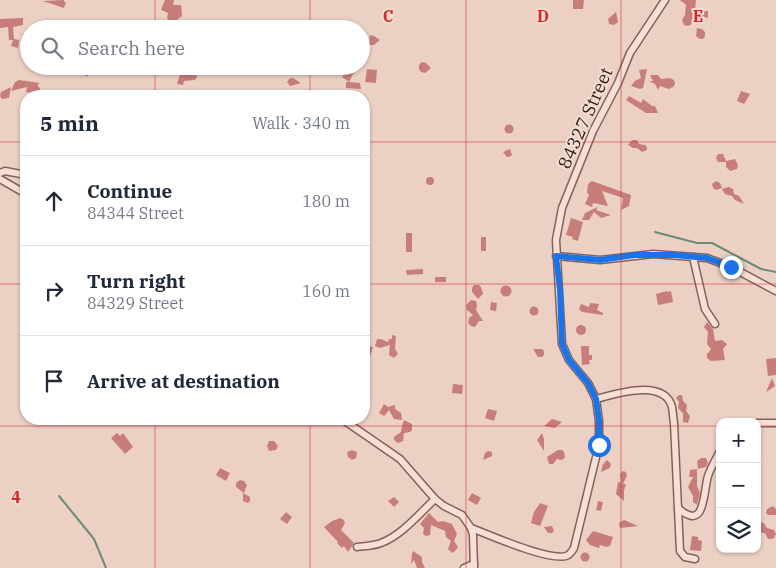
<!DOCTYPE html>
<html lang="en">
<head>
<meta charset="utf-8">
<style>
  body { margin:0; font-family:"IBM Plex Serif",serif; background:#f2f2f3; color:#1f2937 }
  .controls { position:absolute; right:15px; bottom:15px; display:grid; overflow:hidden; border-radius:10px; box-shadow:0 1px 4px #0004 }
  .controls button { width:45px; height:45px; display:grid; place-items:center; padding:0; border:0; border-bottom:1px solid #e0e1e3; background:#fff; color:#1f2937; font:25px sans-serif }
  .stop { position:absolute; width:15px; height:15px; margin:-11px; border:4px solid #1a73e8; border-radius:50%; background:#fff }
  .stop.end { background:#1a73e8; border-color:#fff; box-shadow:0 1px 5px #0008 }
  .list { margin:0; padding:0; list-style:none }
  h2 { display:flex; justify-content:space-between; align-items:center; height:65px; margin:0; padding:0 20px; font-size:21px }
  h2 small { font-size:16px; font-weight:400; color:#747a83 }
  .list li { display:grid; grid-template-columns:32px 1fr auto; gap:15px; align-items:center; box-sizing:border-box; height:90px; padding:0 20px; border-top:1px solid #e0e1e3 }
  .list b { display:block; font-size:19px; white-space:nowrap }
  .list p { margin:0; font-size:16px; white-space:nowrap; color:#747a83 }
  .list em { font-size:16px; font-style:normal; color:#747a83 }
  .icon { flex:none; width:28px; height:28px; fill:none; stroke:currentColor; stroke-width:2; stroke-linecap:round; stroke-linejoin:round }
  .map { position:relative; flex:none; width:776px; height:568px; overflow:hidden }
  .search { position:absolute; background:#fff; box-shadow:0 1px 4px #0004; left:20px; top:20px; width:350px; height:55px; display:flex; align-items:center; gap:12px; box-sizing:border-box; padding:0 18px; border-radius:28px; color:#747a83; font-size:19px }
  .panel { position:absolute; background:#fff; box-shadow:0 1px 4px #0004; left:20px; top:90px; width:350px; height:335px; border-radius:20px }
  .map>svg:first-child { display:block }
  .lines { fill:none; stroke-linecap:round; stroke-linejoin:round }
  .stream { stroke:#6c8c78; stroke-width:2 }
  .building { fill:#c77e7b }
  .minor-casing { stroke:#84615b; stroke-width:9 }
  .minor { stroke:#f6e0d6; stroke-width:6 }
  .route { stroke:#1a73e8; stroke-width:6 }
  .grid { fill:none; stroke:#d62828; stroke-width:1; stroke-opacity:0.55 }
  .labels { text-anchor:middle; dominant-baseline:central; stroke-width:4; stroke-linejoin:round; paint-order:stroke }
  .street-label { font-size:18px; fill:#35211e; stroke:#f3ddd2 }
  .grid-label { font-size:16px; text-anchor:middle; font-weight:bold; fill:#d62828; stroke:#f3ddd2; stroke-width:4; stroke-linejoin:round; paint-order:stroke }
</style>
</head>
<body>
<div class="map">
<svg width="776" height="568" viewBox="0 0 776 568">
  <rect width="100%" height="100%" fill="#ebd0c3"/>
  <g class="lines">
    <g class="stream">
      <path d="M 655,232 L 697,243 L 712,243 L 761,269 L 776,272"/>
      <path d="M 59,496 L 94,539 L 106,568"/>
    </g>
  </g>
  <g class="building">
    <path d="M 64,0 L 64,2 L 66,2 L 64,8 L 43,1 Z"/>
    <path d="M 165,0 L 174,0 L 173,5 L 181,5 L 182,16 L 174,22 L 169,21 L 167,18 L 168,13 L 161,10 Z"/>
    <path d="M 573,0 L 584,0 L 583,9 L 573,9 Z"/>
    <path d="M 680,0 L 696,0 L 695,11 L 708,11 L 708,18 L 694,14 L 692,24 L 688,26 L 684,25 L 682,20 L 685,15 L 686,5 Z"/>
    <path d="M 616,12 L 618,22 L 614,25 L 609,24 L 608,19 Z"/>
    <path d="M 23,18 L 23,25 L 13,27 L 14,39 L 19,40 L 18,48 L 11,46 L 13,40 L 9,40 L 8,27 L 0,28 L 0,19 Z"/>
    <path d="M 697,28 L 702,29 L 705,32 L 705,36 L 703,39 L 700,39 L 696,36 Z"/>
    <path d="M 370,35 L 374,36 L 380,40 L 374,45 L 369,45 Z"/>
    <path d="M 422,62 L 426,63 L 431,68 L 425,73 L 421,72 L 419,69 L 419,65 Z"/>
    <path d="M 86,66 L 92,66 L 91,73 L 88,76 L 85,76 L 83,72 Z"/>
    <path d="M 120,66 L 126,73 L 115,75 Z"/>
    <path d="M 346,66 L 354,66 L 355,70 L 349,82 L 360,83 L 361,89 L 346,88 L 346,82 L 349,82 L 342,77 L 346,72 Z"/>
    <path d="M 367,69 L 377,70 L 376,83 L 365,82 Z"/>
    <path d="M 647,69 L 643,88 L 640,89 L 631,86 L 635,81 L 641,78 L 639,70 Z"/>
    <path d="M 181,71 L 190,74 L 193,72 L 196,74 L 197,77 L 195,80 L 184,81 L 183,85 L 177,84 Z"/>
    <path d="M 650,75 L 658,75 L 661,79 L 670,78 L 674,80 L 675,84 L 673,87 L 669,89 L 660,86 L 658,90 L 655,84 L 649,81 L 653,81 Z"/>
    <path d="M 290,78 L 293,78 L 301,83 L 290,86 L 287,82 Z"/>
    <path d="M 19,80 L 40,83 L 38,84 L 38,87 L 40,88 L 39,94 L 26,92 L 27,87 L 11,91 L 15,82 Z"/>
    <path d="M 11,87 L 9,98 L 2,99 L 0,96 L 1,92 Z"/>
    <path d="M 741,91 L 750,94 L 744,104 L 737,101 Z"/>
    <path d="M 629,96 L 641,103 L 643,99 L 652,106 L 655,106 L 658,113 L 646,113 L 626,100 Z"/>
    <circle cx="509" cy="129" r="4.5"/>
    <path d="M 632,140 L 637,140 L 639,144 L 645,145 L 647,147 L 647,150 L 642,152 L 637,148 L 633,148 L 628,145 Z"/>
    <path d="M 510,149 L 512,155 L 509,157 L 507,157 L 503,152 Z"/>
    <path d="M 718,154 L 723,154 L 726,161 L 735,159 L 738,165 L 737,169 L 730,171 L 726,167 L 726,162 L 718,162 L 716,158 Z"/>
    <circle cx="430" cy="181" r="4"/>
    <path d="M 592,181 L 631,195 L 629,206 L 621,210 L 623,198 L 602,191 L 608,206 L 593,203 L 592,207 L 585,204 L 589,195 L 587,192 L 588,184 Z"/>
    <path d="M 716,181 L 720,183 L 722,188 L 716,190 L 713,188 L 712,184 Z"/>
    <path d="M 729,187 L 733,189 L 734,194 L 739,196 L 744,204 L 735,200 L 732,196 L 725,194 L 722,189 Z"/>
    <path d="M 598,207 L 596,210 L 611,215 L 601,218 L 594,212 L 589,220 L 582,220 L 585,213 Z"/>
    <path d="M 571,218 L 583,222 L 578,241 L 572,239 L 573,237 L 566,235 Z"/>
    <rect x="406" y="233" width="6" height="19"/>
    <rect x="481" y="237" width="5" height="14"/>
    <path d="M 423,269 L 423,274 L 407,275 L 406,270 Z"/>
    <rect x="435" y="277" width="11" height="5"/>
    <path d="M 474,285 L 479,285 L 481,287 L 483,294 L 478,299 L 472,292 L 472,288 Z"/>
    <circle cx="506" cy="291" r="5.5"/>
    <path d="M 667,291 L 668,292 L 671,291 L 673,302 L 658,305 L 656,294 Z"/>
    <path d="M 471,300 L 476,301 L 477,305 L 476,310 L 483,321 L 479,321 L 475,327 L 471,326 L 468,323 L 469,318 L 473,315 L 467,310 L 466,305 Z"/>
    <path d="M 491,302 L 497,303 L 496,311 L 490,310 Z"/>
    <path d="M 590,303 L 599,304 L 597,310 L 603,313 L 603,315 L 582,312 L 579,309 L 581,304 L 589,307 Z"/>
    <circle cx="534" cy="311" r="4.5"/>
    <path d="M 707,322 L 713,329 L 715,341 L 722,340 L 727,344 L 723,349 L 725,360 L 711,361 L 707,358 L 707,354 L 711,349 L 707,344 L 708,332 L 704,327 Z"/>
    <circle cx="581" cy="330" r="5"/>
    <path d="M 392,335 L 396,336 L 395,349 L 398,354 L 394,358 L 389,355 L 390,345 L 380,348 L 375,346 L 377,339 L 381,339 L 388,342 L 389,339 L 392,339 Z"/>
    <path d="M 364,345 L 373,347 L 370,357 L 364,356 Z"/>
    <path d="M 581,346 L 589,346 L 589,355 L 592,355 L 592,360 L 589,360 L 590,364 L 582,365 Z"/>
    <path d="M 533,349 L 542,349 L 544,351 L 544,355 L 542,357 L 538,357 Z"/>
    <path d="M 776,358 L 776,375 L 768,376 L 766,359 Z"/>
    <path d="M 772,378 L 775,386 L 766,392 Z"/>
    <path d="M 453,384 L 463,385 L 462,394 L 452,393 Z"/>
    <path d="M 679,395 L 682,395 L 683,401 L 687,405 L 686,411 L 690,416 L 688,423 L 683,422 L 683,413 L 678,408 L 679,402 L 676,398 Z"/>
    <path d="M 384,404 L 388,407 L 395,405 L 395,409 L 401,413 L 402,420 L 394,419 L 389,410 L 384,416 L 379,413 Z"/>
    <path d="M 488,409 L 497,411 L 494,421 L 485,418 Z"/>
    <path d="M 552,419 L 562,422 L 555,428 L 544,426 Z"/>
    <path d="M 404,420 L 412,424 L 412,430 L 410,432 L 404,433 L 403,441 L 398,443 L 394,440 L 394,437 L 401,432 L 402,426 Z"/>
    <path d="M 117,433 L 120,436 L 123,433 L 133,447 L 125,454 L 111,438 Z"/>
    <path d="M 542,433 L 544,439 L 544,451 L 537,440 Z"/>
    <path d="M 269,441 L 274,441 L 278,446 L 276,450 L 269,451 L 267,446 Z"/>
    <path d="M 352,450 L 357,452 L 356,458 L 352,460 L 348,457 L 347,452 Z"/>
    <path d="M 558,450 L 562,450 L 564,452 L 565,458 L 561,460 L 557,459 L 553,464 L 549,464 L 547,457 Z"/>
    <path d="M 488,451 L 492,452 L 492,456 L 483,460 L 485,453 Z"/>
    <path d="M 701,458 L 706,458 L 708,463 L 706,467 L 698,469 L 697,461 Z"/>
    <path d="M 607,460 L 611,464 L 610,468 L 601,472 L 603,464 Z"/>
    <path d="M 220,468 L 230,473 L 226,481 L 216,475 Z"/>
    <path d="M 697,469 L 697,486 L 700,493 L 697,505 L 693,502 L 693,496 L 688,487 L 693,477 L 689,477 L 690,470 Z"/>
    <path d="M 623,471 L 626,472 L 627,475 L 623,484 L 626,484 L 624,491 L 624,501 L 616,494 L 618,482 L 621,483 L 620,474 Z"/>
    <path d="M 240,480 L 244,481 L 247,485 L 244,493 L 236,487 L 236,483 Z"/>
    <path d="M 243,493 L 250,497 L 250,501 L 248,503 L 243,501 Z"/>
    <path d="M 472,493 L 481,498 L 477,505 L 468,500 Z"/>
    <path d="M 394,497 L 399,502 L 394,507 L 388,501 Z"/>
    <path d="M 598,501 L 603,502 L 601,511 L 596,510 Z"/>
    <path d="M 540,503 L 548,506 L 540,526 L 531,523 L 534,512 Z"/>
    <path d="M 773,506 L 776,509 L 776,515 L 768,515 L 766,513 L 767,509 Z"/>
    <path d="M 286,512 L 292,517 L 287,524 L 280,519 Z"/>
    <path d="M 429,513 L 438,522 L 443,521 L 452,524 L 457,534 L 454,541 L 458,547 L 455,551 L 452,553 L 448,549 L 451,541 L 446,537 L 445,531 L 431,525 L 430,535 L 426,536 L 423,534 L 424,528 L 420,524 Z"/>
    <path d="M 340,518 L 344,520 L 345,523 L 341,530 L 354,543 L 348,552 L 344,546 L 342,548 L 337,543 L 338,542 L 324,527 L 332,521 Z"/>
    <path d="M 624,520 L 638,526 L 620,528 L 619,523 Z"/>
    <path d="M 760,522 L 764,523 L 767,528 L 774,530 L 776,534 L 774,538 L 771,539 L 768,539 L 765,533 L 757,532 L 757,524 Z"/>
    <path d="M 552,526 L 554,531 L 552,533 L 548,533 L 544,527 Z"/>
    <path d="M 593,531 L 613,537 L 610,546 L 608,546 L 607,547 L 600,545 L 599,548 L 590,545 L 586,540 Z"/>
    <path d="M 692,536 L 698,537 L 698,540 L 702,541 L 701,551 L 690,550 Z"/>
    <path d="M 413,551 L 422,557 L 422,562 L 425,568 L 417,568 L 414,560 L 411,564 L 412,554 Z"/>
    <circle cx="585" cy="557" r="4.5"/>
  </g>
  <g class="lines">
    <g class="minor-casing">
      <g id="minor">
        <path d="M 0,173 L 5,171 L 26,175"/>
        <path d="M 0,179 L 26,194"/>
        <path d="M 556,256 L 600,260 L 653,254 L 707,258 L 731,267 L 776,291"/>
        <path d="M 693,257 L 705,309 L 715,324"/>
        <path d="M 596,399 C 616,394 664,378 672,407 C 673,412 673,418 674,423 L 680,551 L 685,557 L 695,559"/>
        <path d="M 342,419 L 400,459 L 435,499 L 444,506 L 462,515 L 471,528 L 473,535 L 474,568"/>
        <path d="M 757,423 L 776,423"/>
        <path d="M 678,508 C 706,533 703,492 708,476 C 711,467 716,459 720,451"/>
        <path d="M 471,528 C 490,535 548,561 566,556 C 570,555 572,551 574,548 L 599,445 L 599,421 L 596,399 L 588,383 L 569,360 L 562,344 L 556,240 L 562,208 L 593,131 L 618,83 L 630,53 L 665,0"/>
        <path d="M 357,547 C 365,546 373,546 381,543 C 402,535 419,514 435,499"/>
        <path d="M 464,568 L 474,564"/>
      </g>
    </g>
    <use href="#minor" class="minor"/>
  </g>
  <g class="lines">
    <path class="route" d="M 599,445 L 599,421 L 596,399 L 588,383 L 569,360 L 562,344 L 560,290 L 556,256 L 600,260 L 634,255 L 675,255 L 707,258 L 731,267"/>
  </g>
  <path class="grid" d="M 155,0 L 155,29M 310,0 L 310,29M 466,0 L 466,568M 621,0 L 621,568M 155,66 L 155,96M 310,66 L 310,96M 0,142 L 26,142M 364,142 L 776,142M 0,284 L 26,284M 364,284 L 776,284M 155,419 L 155,568M 310,419 L 310,568M 0,426 L 720,426M 757,426 L 776,426"/>
  <g class="labels">
    <g class="street-label">
      <text transform="translate(585 118) rotate(-66)">84327 Street</text>
    </g>
  </g>
  <g class="grid-label">
    <text x="388" y="22">C</text>
    <text x="543" y="22">D</text>
    <text x="698" y="22">E</text>
    <text x="16" y="503">4</text>
  </g>
</svg>
<div class="controls">
<button>+</button>
<button>−</button>
<button><svg class="icon" aria-label="layers" viewBox="0 0 24 24"><path d="M12 4l9 5-9 5-9-5zM3 14l9 5 9-5"/></svg></button>
</div>
<div class="stop" style="left:599px;top:445px"></div>
<div class="stop end" style="left:731px;top:267px"></div>
<div class="search"><svg class="icon" aria-label="search" viewBox="0 0 24 24"><circle cx="10" cy="10" r="6"/><path d="M15 15l6 6"/></svg>Search here</div>
<section class="panel">
<h2>5 min<small>Walk · 340 m</small></h2>
<ul class="list">
<li><svg class="icon" aria-label="ahead" viewBox="0 0 24 24"><path d="M12 20V5M6 11l6-6 6 6"/></svg><div><b>Continue</b><p>84344 Street</p></div><em>180 m</em></li>
<li><svg class="icon" aria-label="right" viewBox="0 0 24 24"><path d="M7 20v-9h11M14 6l5 5-5 5"/></svg><div><b>Turn right</b><p>84329 Street</p></div><em>160 m</em></li>
<li><svg class="icon" aria-label="arrive" viewBox="0 0 24 24"><path d="M6 21V4h12l-3 4 3 4H6"/></svg><div><b>Arrive at destination</b></div></li>
</ul>
</section>
</div>
</body>
</html>
